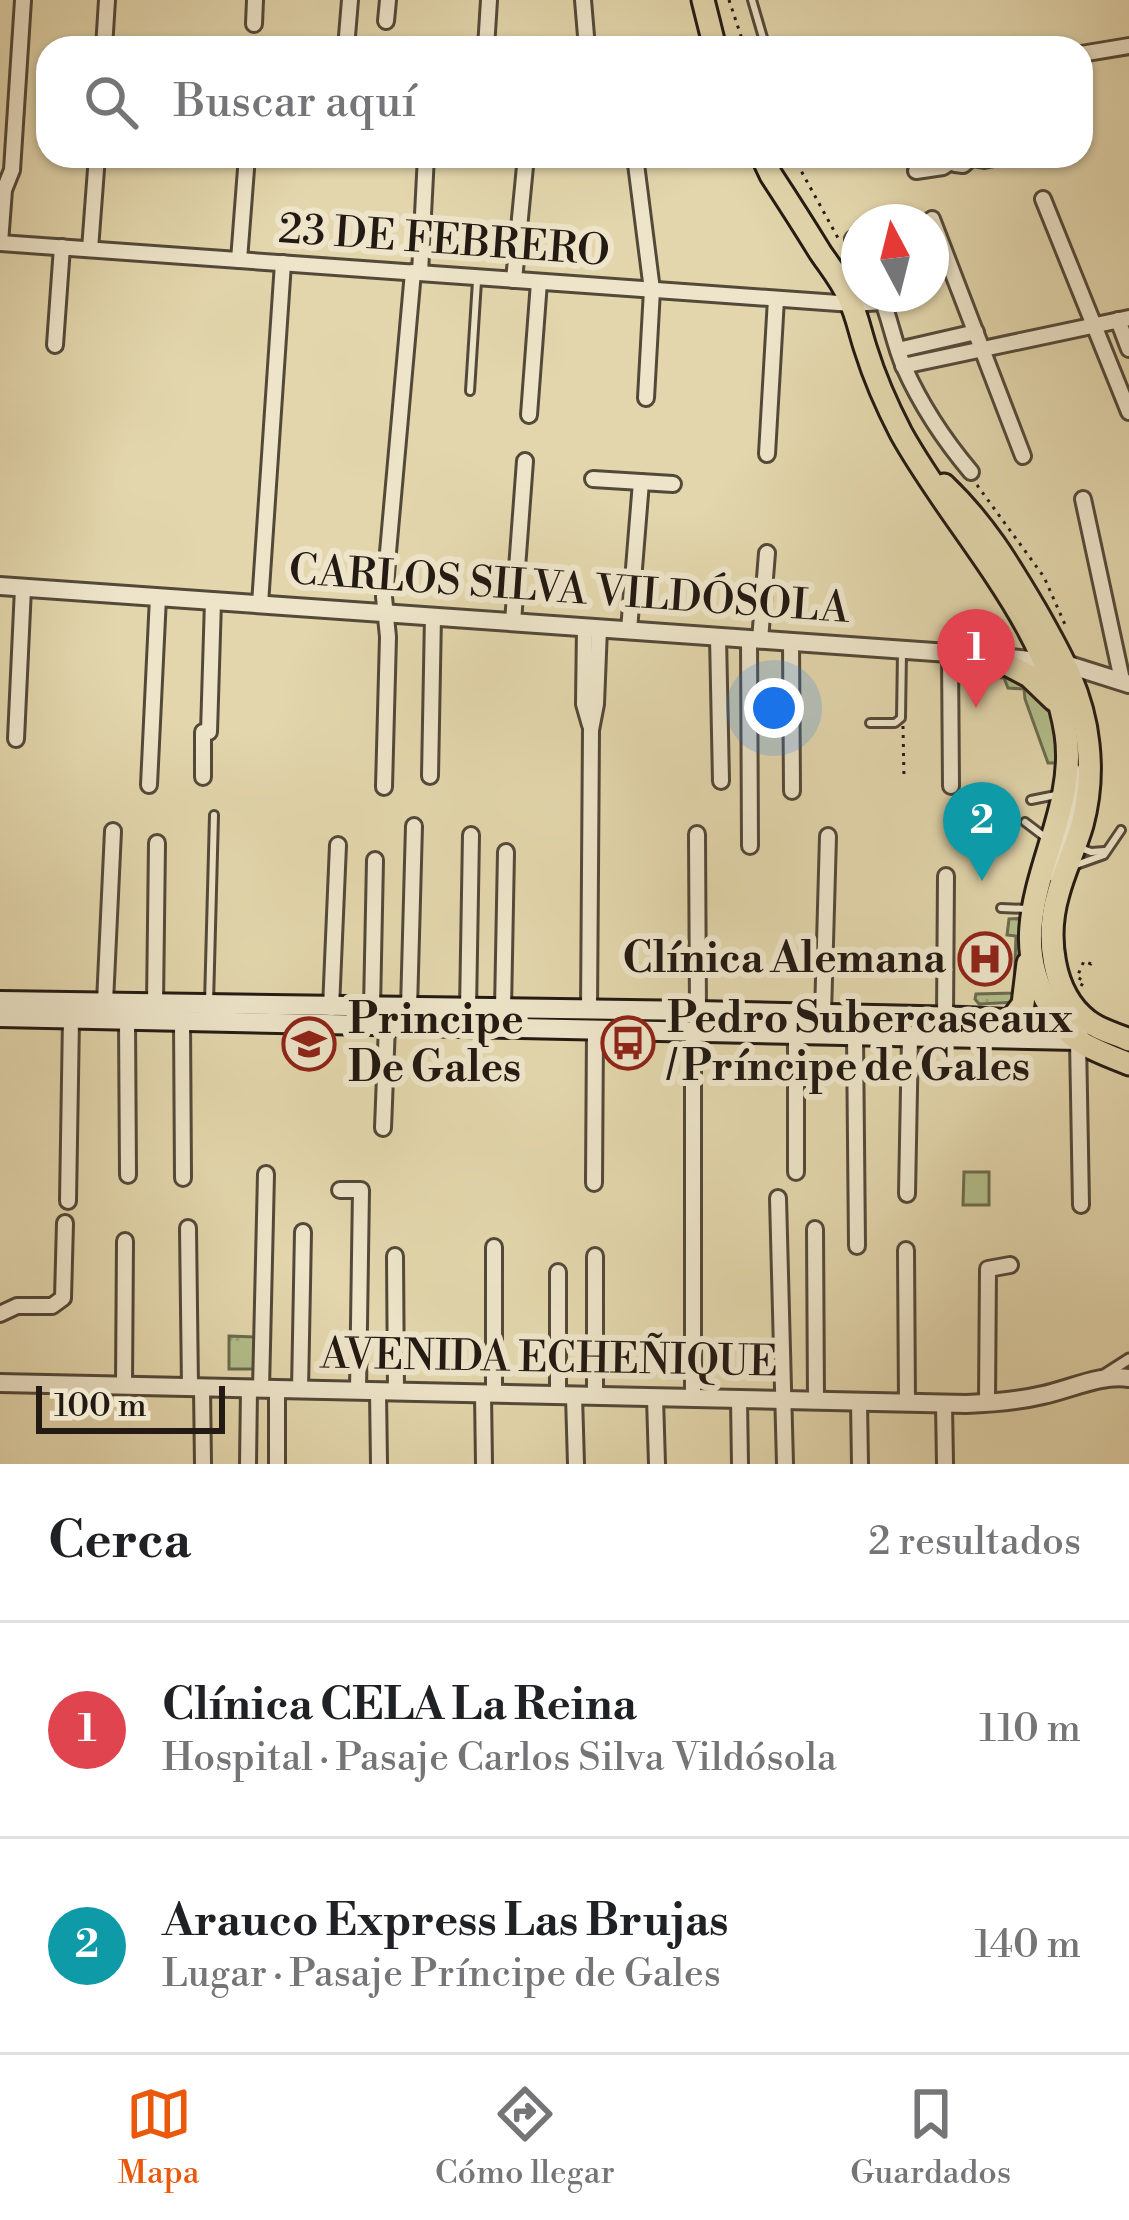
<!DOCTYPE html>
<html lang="es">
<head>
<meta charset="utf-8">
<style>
  body { margin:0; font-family:"Libre Bodoni",serif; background:#f2f2f2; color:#202124 }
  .compass { position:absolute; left:841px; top:204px; width:108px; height:108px; border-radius:50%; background:#fff; box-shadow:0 3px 9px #0004; rotate:353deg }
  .scale { position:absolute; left:36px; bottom:30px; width:189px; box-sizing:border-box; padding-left:12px; border:6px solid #231a13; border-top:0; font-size:33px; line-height:42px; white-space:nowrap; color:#231a13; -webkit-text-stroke:9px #ede4c9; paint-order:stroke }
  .you { position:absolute; left:774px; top:708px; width:42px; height:42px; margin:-30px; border:9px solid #fff; border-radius:50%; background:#1a73e8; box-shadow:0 0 0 18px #1a73e833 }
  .badge { display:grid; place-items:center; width:78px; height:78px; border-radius:50%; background:#ea580c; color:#fff; font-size:39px; font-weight:700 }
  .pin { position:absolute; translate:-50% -99px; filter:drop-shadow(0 3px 6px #0008) }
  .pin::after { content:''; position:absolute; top:63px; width:42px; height:36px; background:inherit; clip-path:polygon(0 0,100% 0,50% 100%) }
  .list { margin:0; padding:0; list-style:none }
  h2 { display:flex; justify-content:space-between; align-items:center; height:156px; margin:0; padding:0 48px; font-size:51px }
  h2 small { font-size:39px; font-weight:400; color:#757577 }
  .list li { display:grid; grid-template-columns:78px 1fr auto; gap:36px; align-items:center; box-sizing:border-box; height:216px; padding:0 48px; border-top:3px solid #e0e0e0 }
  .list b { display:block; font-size:45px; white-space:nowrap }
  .list p { margin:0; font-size:39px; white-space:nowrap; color:#757577 }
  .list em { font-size:39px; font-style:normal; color:#757577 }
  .icon { flex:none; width:66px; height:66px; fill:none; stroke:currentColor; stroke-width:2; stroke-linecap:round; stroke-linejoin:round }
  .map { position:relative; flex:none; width:1129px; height:1464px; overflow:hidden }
  .search { position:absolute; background:#fff; box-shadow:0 3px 9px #0004; left:36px; right:36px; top:36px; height:132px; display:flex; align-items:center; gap:30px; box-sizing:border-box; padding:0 42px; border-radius:36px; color:#757577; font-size:45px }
  .sheet { height:588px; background:#fff }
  nav { display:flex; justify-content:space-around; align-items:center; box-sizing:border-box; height:168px; border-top:3px solid #e0e0e0; background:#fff; font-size:33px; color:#757577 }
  nav a { display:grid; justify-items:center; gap:6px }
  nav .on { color:#ea580c }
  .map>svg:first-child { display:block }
  .grass { fill:url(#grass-tufts); stroke:#6a6c4e; stroke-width:3 }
  .garden { fill:#b2be8a; stroke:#6a6c4e; stroke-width:3 }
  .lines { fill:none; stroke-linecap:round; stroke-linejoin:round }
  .service-casing { stroke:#534939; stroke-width:12 }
  .pedestrian-casing { stroke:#534939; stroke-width:15 }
  .minor-casing { stroke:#534939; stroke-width:20 }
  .tertiary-casing { stroke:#534939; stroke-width:22 }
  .secondary-casing { stroke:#231a13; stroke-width:24 }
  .primary-casing { stroke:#231a13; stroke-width:27 }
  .path { stroke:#231a13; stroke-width:3; stroke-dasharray:3 6; stroke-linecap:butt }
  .service { stroke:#ede4c9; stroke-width:6 }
  .pedestrian { stroke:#ede4c9; stroke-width:9 }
  .minor { stroke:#ede4c9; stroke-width:14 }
  .tertiary { stroke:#ede4c9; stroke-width:16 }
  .secondary { stroke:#ede4c9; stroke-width:18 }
  .primary { stroke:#e3d6ac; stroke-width:21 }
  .labels { text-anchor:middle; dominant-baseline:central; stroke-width:12; stroke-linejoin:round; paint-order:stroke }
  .street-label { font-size:42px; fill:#231a13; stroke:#ede4c9 }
  .poi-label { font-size:42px; font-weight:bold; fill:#231a13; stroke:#ede4c9; text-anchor:start }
</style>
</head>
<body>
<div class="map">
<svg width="1129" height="1464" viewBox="0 0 1129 1464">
  <defs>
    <pattern id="grass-tufts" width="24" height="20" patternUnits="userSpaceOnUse" patternTransform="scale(3)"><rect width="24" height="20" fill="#b2be8a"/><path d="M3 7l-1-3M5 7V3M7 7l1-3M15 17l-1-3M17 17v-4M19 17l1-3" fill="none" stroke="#99a376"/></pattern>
  </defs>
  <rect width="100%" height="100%" fill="#e3d6ac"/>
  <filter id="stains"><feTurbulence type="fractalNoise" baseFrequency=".00167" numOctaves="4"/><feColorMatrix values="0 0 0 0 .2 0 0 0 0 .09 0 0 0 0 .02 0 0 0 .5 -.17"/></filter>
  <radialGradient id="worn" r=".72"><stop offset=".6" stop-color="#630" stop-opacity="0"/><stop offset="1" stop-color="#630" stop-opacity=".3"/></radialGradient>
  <g class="grass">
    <path d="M 979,663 C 998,665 1010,671 1025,683 C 1055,706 1056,727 1061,763 L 1048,763 L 1025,699 L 1024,689 L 1008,688 L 1004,678 L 978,676 Z"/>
    <path d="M 1024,918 L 1019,1002 L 979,1004 L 975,999 L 976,994 L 1014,993 L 1016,936 L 1007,935 L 1009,919 Z"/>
    <path d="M 229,1336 L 258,1337 L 258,1365 L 253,1369 L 229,1369 Z"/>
  </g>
  <path class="garden" d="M 964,1172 L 989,1172 L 989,1205 L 963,1205 Z"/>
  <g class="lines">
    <g class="service-casing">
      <g id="service">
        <path d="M 752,0 L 766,48"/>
        <path d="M 470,391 L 477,281"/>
        <path d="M 870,723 L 895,723 L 901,718 L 902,652"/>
        <path d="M 1031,800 L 1056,795"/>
        <path d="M 1025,822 L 1046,838"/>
        <path d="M 1078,847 L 1091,852 L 1105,851"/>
        <path d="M 1076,865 L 1104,855 L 1121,830"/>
        <path d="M 1051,877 C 1064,841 1079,806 1076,768"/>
        <path d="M 1001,908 L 1028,909"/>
        <path d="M 209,1003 L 214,815"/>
      </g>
    </g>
    <g class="pedestrian-casing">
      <path id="pedestrian" d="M 1104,1375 L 1129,1359"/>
    </g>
    <g class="minor-casing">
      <g id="minor">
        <path d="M 583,0 L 587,48"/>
        <path d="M 386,21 L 388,0"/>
        <path d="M 254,24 L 255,0"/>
        <path d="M 104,48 L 107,0"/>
        <path d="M 346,48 L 350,0"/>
        <path d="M 486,48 L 489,0"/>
        <path d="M 1081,54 L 1129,46"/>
        <path d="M 635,156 L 652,290 L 646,398"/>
        <path d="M 950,157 L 955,164 L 963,165 L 973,156"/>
        <path d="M 972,158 L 984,160 L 1003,156"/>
        <path d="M 916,171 L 943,167 L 952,161"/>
        <path d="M 1043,199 L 1129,412"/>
        <path d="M 932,219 L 1023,456"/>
        <path d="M 853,239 L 859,251"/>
        <path d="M 0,243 L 852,304 L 883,302"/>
        <path d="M 0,243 L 4,190 L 12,170 L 23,0"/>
        <path d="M 90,249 L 97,156"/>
        <path d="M 239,260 L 247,156"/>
        <path d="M 420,273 L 426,156"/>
        <path d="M 514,280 L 526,156"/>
        <path d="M 880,294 C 890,318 894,344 904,367 C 921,405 944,440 971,472"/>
        <path d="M 1118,320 L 1129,349"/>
        <path d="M 55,345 L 62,247"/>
        <path d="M 898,350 L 976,332"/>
        <path d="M 903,366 L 1129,318"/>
        <path d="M 529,415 L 539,282"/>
        <path d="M 767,454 L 776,299"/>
        <path d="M 593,479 L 673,484"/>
        <path d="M 1083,499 L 1122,680"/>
        <path d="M 260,604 L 283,263"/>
        <path d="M 513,622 L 525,461"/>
        <path d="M 585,627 L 584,704 L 590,725"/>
        <path d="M 629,630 L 641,482"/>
        <path d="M 718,637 L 721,781"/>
        <path d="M 749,639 L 750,846"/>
        <path d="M 760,640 L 767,553"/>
        <path d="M 791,642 L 792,791"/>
        <path d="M 950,653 L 951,786"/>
        <path d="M 16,739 L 23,588"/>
        <path d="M 430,776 L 433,616"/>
        <path d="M 203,777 L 203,732 L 209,732 L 213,601"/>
        <path d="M 149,785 L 158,597"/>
        <path d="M 384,787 L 388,637 L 384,597 L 413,272"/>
        <path d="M 697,834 L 698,1011"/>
        <path d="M 105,1002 L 113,831"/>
        <path d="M 155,1003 L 157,843"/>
        <path d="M 331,1008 L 338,845"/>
        <path d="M 372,1008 L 375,860"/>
        <path d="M 409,1008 L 414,826"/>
        <path d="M 468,1009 L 471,835"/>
        <path d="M 503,1009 L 506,852"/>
        <path d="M 589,1011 L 591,730 L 596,704 L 599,628"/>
        <path d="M 823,1014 L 828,836"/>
        <path d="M 945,1017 L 946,876"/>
        <path d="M 127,1020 L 128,1175"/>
        <path d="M 182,1021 L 183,1178"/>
        <path d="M 855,1036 L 857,1246"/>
        <path d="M 1078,1040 L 1081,1205"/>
        <path d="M 383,1128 L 387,1025"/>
        <path d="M 796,1172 L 796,1034"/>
        <path d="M 594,1183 L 595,1030"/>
        <path d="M 340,1190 L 361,1190 L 358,1391"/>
        <path d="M 907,1194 L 910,1037"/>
        <path d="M 778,1198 L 785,1464"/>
        <path d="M 68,1201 L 71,1019"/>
        <path d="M 188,1228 L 190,1387"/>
        <path d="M 815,1229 L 816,1401"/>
        <path d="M 494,1247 L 494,1394"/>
        <path d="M 906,1250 L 907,1403"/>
        <path d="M 395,1256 L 396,1392"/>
        <path d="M 558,1272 L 558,1396"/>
        <path d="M 0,1314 L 17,1306 L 52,1306 L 63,1298 L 65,1223"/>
        <path d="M 124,1386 L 125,1241"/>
        <path d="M 202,1388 L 203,1464"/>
        <path d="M 261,1389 L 266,1174"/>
        <path d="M 277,1389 L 277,1464"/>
        <path d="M 300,1390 L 303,1232"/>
        <path d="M 378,1392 L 379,1464"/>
        <path d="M 483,1394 L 484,1464"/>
        <path d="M 574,1396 L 576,1464"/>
        <path d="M 595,1396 L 595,1256"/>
        <path d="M 655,1398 L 657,1464"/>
        <path d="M 693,1398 L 693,1032"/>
        <path d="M 739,1400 L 740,1464"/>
        <path d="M 859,1402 L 860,1464"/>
        <path d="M 987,1403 L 988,1269 L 1010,1265"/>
        <path d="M 944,1404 L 945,1464"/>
        <path d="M 248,1464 L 249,1389"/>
      </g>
    </g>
    <g class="tertiary-casing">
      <g id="tertiary">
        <path d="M 0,586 L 991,656 L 1066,664 L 1129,684"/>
        <path d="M 0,1383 L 966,1404 C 992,1403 1018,1401 1043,1395 C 1071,1389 1100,1374 1129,1378"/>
      </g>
    </g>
    <g class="secondary-casing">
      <g id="secondary">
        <path d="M 0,1001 L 698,1011 L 965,1017 L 1089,1023"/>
        <path d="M 0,1017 L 1078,1040 L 1080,1038"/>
      </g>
    </g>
    <g class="primary-casing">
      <g id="primary">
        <path d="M 703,0 L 715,48"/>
        <path d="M 762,156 L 771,175 C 788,201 804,226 820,252 C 830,267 842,281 849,298 C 857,315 860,332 866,350 C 875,379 887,406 901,433 C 954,529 1049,622 1066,734 C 1080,829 993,916 1050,1007 C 1057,1019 1067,1033 1079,1041 C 1094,1051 1113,1057 1129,1064"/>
        <path d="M 944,485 C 983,522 1008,563 1035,609 C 1060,653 1083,693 1088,744 C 1091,771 1089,799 1082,825 C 1075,849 1064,871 1058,894 C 1046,935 1051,993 1088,1021 C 1099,1030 1116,1034 1129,1040"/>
        <path d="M 991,656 L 1029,676 L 1054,700"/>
        <path d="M 1011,1020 L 1023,1004 L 1028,963"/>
      </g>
    </g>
    <g class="path">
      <path d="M 729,0 L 745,48"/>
      <path d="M 793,156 L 838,238"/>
      <path d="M 852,262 L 859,275"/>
      <path d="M 977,485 L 1044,577 L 1067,629"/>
      <path d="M 903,726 L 904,779"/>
      <path d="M 1081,986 L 1084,981 L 1077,977 L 1084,961 L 1091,964 L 1093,959"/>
    </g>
    <use href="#service" class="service"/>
    <use href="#pedestrian" class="pedestrian"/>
    <use href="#minor" class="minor"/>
    <use href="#tertiary" class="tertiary"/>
    <use href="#secondary" class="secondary"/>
    <use href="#primary" class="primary"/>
  </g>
  <defs>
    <g id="hospital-ring" transform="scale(2.7)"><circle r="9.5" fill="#ede4c9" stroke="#8f2418" stroke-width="1.5"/><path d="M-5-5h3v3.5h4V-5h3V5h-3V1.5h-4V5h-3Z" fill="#8f2418"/></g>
    <g id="bus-ring" transform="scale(2.7)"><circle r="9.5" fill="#ede4c9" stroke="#8f2418" stroke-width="1.5"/><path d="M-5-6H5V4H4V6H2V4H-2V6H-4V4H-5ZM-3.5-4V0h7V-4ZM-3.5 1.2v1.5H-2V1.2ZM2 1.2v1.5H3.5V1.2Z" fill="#8f2418"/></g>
    <g id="school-ring" transform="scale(2.7)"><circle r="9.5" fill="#ede4c9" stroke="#8f2418" stroke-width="1.5"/><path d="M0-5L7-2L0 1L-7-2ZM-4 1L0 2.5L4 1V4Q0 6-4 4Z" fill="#8f2418"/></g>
  </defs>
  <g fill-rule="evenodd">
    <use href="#hospital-ring" x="985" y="959"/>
    <use href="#bus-ring" x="628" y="1043"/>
    <use href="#school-ring" x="309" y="1044"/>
  </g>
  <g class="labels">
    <g class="street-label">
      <text transform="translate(444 241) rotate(4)">23 DE FEBRERO</text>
      <text transform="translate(569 590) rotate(4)">CARLOS SILVA VILDÓSOLA</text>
      <text transform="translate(549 1359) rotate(1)">AVENIDA ECHEÑIQUE</text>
    </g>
    <g class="poi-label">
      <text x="946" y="959" text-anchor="end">Clínica Alemana</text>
      <text x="667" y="1019">Pedro Subercaseaux<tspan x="667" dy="48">/ Príncipe de Gales</tspan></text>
      <text x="348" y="1020">Principe<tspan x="348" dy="48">De Gales</tspan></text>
    </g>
  </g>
  <rect width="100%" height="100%" filter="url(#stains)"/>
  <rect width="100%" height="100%" fill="url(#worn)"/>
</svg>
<svg class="compass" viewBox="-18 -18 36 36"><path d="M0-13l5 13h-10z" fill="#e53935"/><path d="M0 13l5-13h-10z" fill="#757577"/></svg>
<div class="scale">100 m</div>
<div class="you"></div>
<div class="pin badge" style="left:976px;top:708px;background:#e0444e">1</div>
<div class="pin badge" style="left:982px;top:881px;background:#0f9aa8">2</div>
<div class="search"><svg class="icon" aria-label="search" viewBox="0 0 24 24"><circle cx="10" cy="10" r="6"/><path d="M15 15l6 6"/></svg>Buscar aquí</div>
</div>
<section class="sheet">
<h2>Cerca<small>2 resultados</small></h2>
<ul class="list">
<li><span class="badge" style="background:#e0444e">1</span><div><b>Clínica CELA La Reina</b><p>Hospital · Pasaje Carlos Silva Vildósola</p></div><em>110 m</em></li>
<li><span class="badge" style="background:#0f9aa8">2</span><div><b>Arauco Express Las Brujas</b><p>Lugar · Pasaje Príncipe de Gales</p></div><em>140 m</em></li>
</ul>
</section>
<nav>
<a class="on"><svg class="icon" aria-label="map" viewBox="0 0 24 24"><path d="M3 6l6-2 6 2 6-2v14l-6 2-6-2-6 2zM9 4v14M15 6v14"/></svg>Mapa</a>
<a><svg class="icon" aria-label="directions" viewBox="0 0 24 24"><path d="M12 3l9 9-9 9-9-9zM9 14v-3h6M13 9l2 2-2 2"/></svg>Cómo llegar</a>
<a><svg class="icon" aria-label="saved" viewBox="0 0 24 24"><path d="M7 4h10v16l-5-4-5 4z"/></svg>Guardados</a>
</nav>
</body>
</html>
